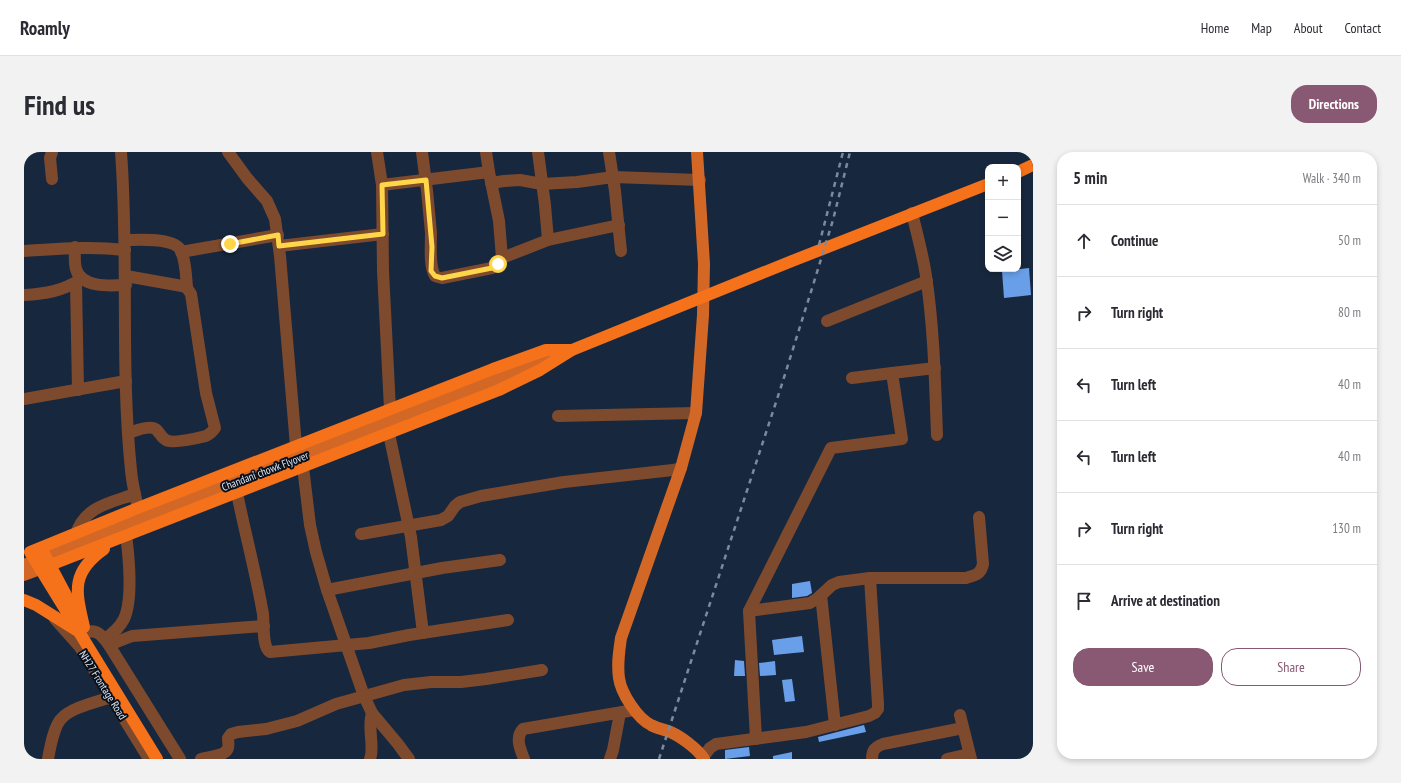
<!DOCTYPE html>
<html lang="en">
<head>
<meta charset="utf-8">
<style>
  body { margin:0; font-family:"PT Sans Narrow",sans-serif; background:#f2f2f3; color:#2b2b33 }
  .controls { position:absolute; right:12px; top:12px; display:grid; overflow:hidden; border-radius:8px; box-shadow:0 2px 6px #0003 }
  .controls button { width:36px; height:36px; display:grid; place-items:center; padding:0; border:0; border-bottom:1px solid #e1e1e2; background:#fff; color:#2b2b33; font:20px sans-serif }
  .stop { position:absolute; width:12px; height:12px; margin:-9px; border:3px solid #ffd54a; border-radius:50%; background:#fff }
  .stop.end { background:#ffd54a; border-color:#fff; box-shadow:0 1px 4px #0008 }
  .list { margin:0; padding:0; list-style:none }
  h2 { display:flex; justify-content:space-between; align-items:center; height:52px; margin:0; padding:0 16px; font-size:17px }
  h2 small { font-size:13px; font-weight:400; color:#7c7c81 }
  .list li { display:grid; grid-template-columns:26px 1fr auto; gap:12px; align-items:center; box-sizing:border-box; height:72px; padding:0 16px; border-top:1px solid #e1e1e2 }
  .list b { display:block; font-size:15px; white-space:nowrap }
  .list em { font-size:13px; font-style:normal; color:#7c7c81 }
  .actions { display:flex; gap:8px; padding:12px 16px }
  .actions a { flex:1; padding:9px 0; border:1px solid #895873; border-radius:16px; text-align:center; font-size:14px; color:#895873 }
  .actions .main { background:#895873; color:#fff }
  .icon { flex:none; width:22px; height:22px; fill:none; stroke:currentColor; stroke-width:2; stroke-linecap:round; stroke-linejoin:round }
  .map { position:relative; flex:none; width:1009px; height:607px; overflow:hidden; border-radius:16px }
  header { display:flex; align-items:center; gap:24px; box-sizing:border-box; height:56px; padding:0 20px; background:#fff; border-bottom:1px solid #e1e1e2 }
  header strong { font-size:19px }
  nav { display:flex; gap:22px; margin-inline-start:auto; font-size:14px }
  .intro { display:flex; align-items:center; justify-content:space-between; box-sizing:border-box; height:96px; padding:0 24px }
  h1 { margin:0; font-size:28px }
  .button { padding:10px 18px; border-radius:16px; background:#895873; color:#fff; font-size:14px; font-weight:700 }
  main { display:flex; gap:24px; padding:0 24px }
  aside { flex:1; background:#fff; border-radius:16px; box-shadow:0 2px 6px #0003 }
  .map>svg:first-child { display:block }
  .building { fill:#699fe8 }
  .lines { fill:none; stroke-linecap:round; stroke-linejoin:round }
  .minor { stroke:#7e4a2e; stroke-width:12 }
  .major { stroke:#d36726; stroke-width:12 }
  .highway { stroke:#f5721a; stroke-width:12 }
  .rail { stroke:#7d8a9d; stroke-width:2.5; stroke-dasharray:5 5; stroke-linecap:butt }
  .route { stroke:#ffd54a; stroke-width:5 }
  .labels { text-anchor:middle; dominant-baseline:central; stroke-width:4; stroke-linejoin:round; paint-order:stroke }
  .street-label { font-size:11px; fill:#dde7f6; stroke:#09101a }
</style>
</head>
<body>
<header>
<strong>Roamly</strong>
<nav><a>Home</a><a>Map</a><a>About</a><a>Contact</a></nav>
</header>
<div class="intro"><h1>Find us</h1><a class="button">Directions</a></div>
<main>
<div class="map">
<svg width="1009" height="607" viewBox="0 0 1009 607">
  <rect width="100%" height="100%" fill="#17273d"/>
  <g class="building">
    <path d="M 1005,116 L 1007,143 L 980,146 L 978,119 Z"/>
    <path d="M 786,429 L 788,441 L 783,444 L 768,446 L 768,432 Z"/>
    <path d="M 778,484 L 780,500 L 750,503 L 748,488 Z"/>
    <path d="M 711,508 L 720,509 L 721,524 L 710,524 Z"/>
    <path d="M 751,509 L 752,523 L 736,524 L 735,511 Z"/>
    <path d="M 768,527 L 771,549 L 761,550 L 758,528 Z"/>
    <path d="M 840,573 L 842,580 L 795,590 L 794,585 Z"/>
    <path d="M 725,595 L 726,604 L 701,607 L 701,598 Z"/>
    <path d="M 768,600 L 768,607 L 749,607 L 749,604 Z"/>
  </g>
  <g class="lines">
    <g class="minor">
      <path d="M 97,0 C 105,106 96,212 107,318 C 108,331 111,343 114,356"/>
      <path d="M 204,0 L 223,26 L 243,49 L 251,67 L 256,104 L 272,294"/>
      <path d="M 353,0 L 358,33 L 359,119 L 366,257"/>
      <path d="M 398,0 C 402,27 405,54 407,81 C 407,94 405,114 411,124 L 418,126 L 468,116 L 474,112 L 478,106 L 475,69 L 465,20 L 462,0"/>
      <path d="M 514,0 L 521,53 L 524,88"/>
      <path d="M 585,0 L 591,39 L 597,99"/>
      <path d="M 28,27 L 26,6 L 28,0"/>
      <path d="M 467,31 L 480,29 L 496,28 L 518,32 L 553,30 L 589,25 L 676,28"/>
      <path d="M 358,33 L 465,20"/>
      <path d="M 888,61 C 893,82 899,103 902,124 C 910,177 911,230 913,283"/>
      <path d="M 101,88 C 114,88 151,85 157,99 C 162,110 162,124 163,136"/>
      <path d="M 255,94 L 359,82"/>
      <path d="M 51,95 C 51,103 50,110 52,117 C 57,136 86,134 102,133"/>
      <path d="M 0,99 C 35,97 66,94 101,98"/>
      <path d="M 157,100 L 254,83"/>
      <path d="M 478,106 L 524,88 L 595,73"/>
      <path d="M 102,124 L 158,134 L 163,136 L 167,142 L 182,241 L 191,276 C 189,279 186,282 182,284 C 174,286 149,292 142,288 C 136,285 135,277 129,276 C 122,274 111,279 104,281"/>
      <path d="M 52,131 L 54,238"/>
      <path d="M 0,143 C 21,142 39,139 57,127"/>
      <path d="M 803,169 L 903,129"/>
      <path d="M 868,221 L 911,216"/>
      <path d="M 0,247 L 102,229"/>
      <path d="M 534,264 L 672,261"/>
      <path d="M 365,282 L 387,385 L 399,481"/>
      <path d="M 279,315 L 286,373 L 292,400 L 303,438 L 340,544 L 348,561 L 374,592 L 385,607"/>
      <path d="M 213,341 C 221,381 232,421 239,462 C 240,471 238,495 246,500 L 345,491 L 385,483 L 484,468"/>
      <path d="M 52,382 C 61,354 86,351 111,342"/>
      <path d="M 337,382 L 417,368 L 424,364 L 431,354 L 436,350 L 457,344 L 540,330 L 649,318 L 657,316"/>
      <path d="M 303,438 L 418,416 L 476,408"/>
      <path d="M 797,443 L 811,573"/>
      <path d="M 725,459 L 786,451 L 794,446 L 808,433 L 815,430 L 846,426 L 942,426 C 952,423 957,422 959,412 L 955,365"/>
      <path d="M 31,467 L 56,495 L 125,607"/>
      <path d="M 63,480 C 74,477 79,485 85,493 L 156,607"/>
      <path d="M 81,487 C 88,482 96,475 100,467 C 109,448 105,405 102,383"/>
      <path d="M 85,493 L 108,484 L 240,474"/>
      <path d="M 936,563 L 947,607"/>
      <path d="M 732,587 L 725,459 L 807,296 L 878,287 L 868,221 L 828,226"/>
      <path d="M 679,605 L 686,596 L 692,592 L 782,580 L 845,564 L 851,561 L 854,557 L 854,552 L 846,426"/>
      <path d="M 24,607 C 26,596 30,573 38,566 C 48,555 73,550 87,545"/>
      <path d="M 177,607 C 184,605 202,604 204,596 C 205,593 204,589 204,586 L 207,582 L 214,580 L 242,577 L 273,569 L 312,552 L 380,533 L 407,530 L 437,530 L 462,527 L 518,518"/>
      <path d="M 346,607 C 351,595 343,577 348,561"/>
      <path d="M 500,607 C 496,597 491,585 499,577 L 610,558"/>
      <path d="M 586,607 L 589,598 L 596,561"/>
      <path d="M 848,607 C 848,598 851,595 859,592 L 939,576"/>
      <path d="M 923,607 L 945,602"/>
    </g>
    <g class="major">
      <path d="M 673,0 L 680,112 L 679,163 L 672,261 L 657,316 L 597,486 C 595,500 593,512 595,526 C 597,541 613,566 627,573 C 632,576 638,577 644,579 C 655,583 674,597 680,607"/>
      <path d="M 0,413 L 533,204"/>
      <path d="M 0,423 L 16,417"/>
    </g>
    <g class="highway">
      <path d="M 994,20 L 1009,13"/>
      <path d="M 17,396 L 50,458"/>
      <path d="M 16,417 L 475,238 L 516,218 L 548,198 L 768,109 L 964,32"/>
      <path d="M 0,448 L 12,453 L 52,478"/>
      <path d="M 60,475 C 52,440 46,421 80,397"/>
      <path d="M 133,607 L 6,400 L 114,356 L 469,217 L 522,198 L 548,198"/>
    </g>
    <g class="rail">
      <path d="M 795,93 L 819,0"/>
      <path d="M 635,607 L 757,235 L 790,130 L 809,68 L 826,0"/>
    </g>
  </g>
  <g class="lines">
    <path class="route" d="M 206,92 L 254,83 L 255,94 L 359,82 L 358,33 L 402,28 L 408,95 L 407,119 L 411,124 L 418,126 L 468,116 L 474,112"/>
  </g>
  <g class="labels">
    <g class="street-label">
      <text transform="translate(241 319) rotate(-21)">Chandani chowk Flyover</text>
      <text transform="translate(79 533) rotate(58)">NH27 Frontage Road</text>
    </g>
  </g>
</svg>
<div class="controls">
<button>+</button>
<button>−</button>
<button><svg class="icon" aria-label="layers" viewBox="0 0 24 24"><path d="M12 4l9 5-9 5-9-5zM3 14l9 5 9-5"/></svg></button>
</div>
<div class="stop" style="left:474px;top:112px"></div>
<div class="stop end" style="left:206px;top:92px"></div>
</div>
<aside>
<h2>5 min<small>Walk · 340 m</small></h2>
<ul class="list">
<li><svg class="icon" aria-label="ahead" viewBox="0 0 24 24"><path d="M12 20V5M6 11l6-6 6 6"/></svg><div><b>Continue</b></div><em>50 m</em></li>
<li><svg class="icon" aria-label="right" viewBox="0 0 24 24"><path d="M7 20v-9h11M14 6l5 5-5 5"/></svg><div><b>Turn right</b></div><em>80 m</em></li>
<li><svg class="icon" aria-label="left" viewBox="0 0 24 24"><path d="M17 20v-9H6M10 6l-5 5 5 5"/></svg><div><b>Turn left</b></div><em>40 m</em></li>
<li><svg class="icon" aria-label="left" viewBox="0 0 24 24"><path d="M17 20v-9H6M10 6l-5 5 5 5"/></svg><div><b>Turn left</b></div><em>40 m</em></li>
<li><svg class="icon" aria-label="right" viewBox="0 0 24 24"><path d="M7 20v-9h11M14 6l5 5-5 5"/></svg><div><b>Turn right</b></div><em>130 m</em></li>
<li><svg class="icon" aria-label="arrive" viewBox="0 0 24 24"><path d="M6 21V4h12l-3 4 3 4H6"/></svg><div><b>Arrive at destination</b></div></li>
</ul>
<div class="actions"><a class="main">Save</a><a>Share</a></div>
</aside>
</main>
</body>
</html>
